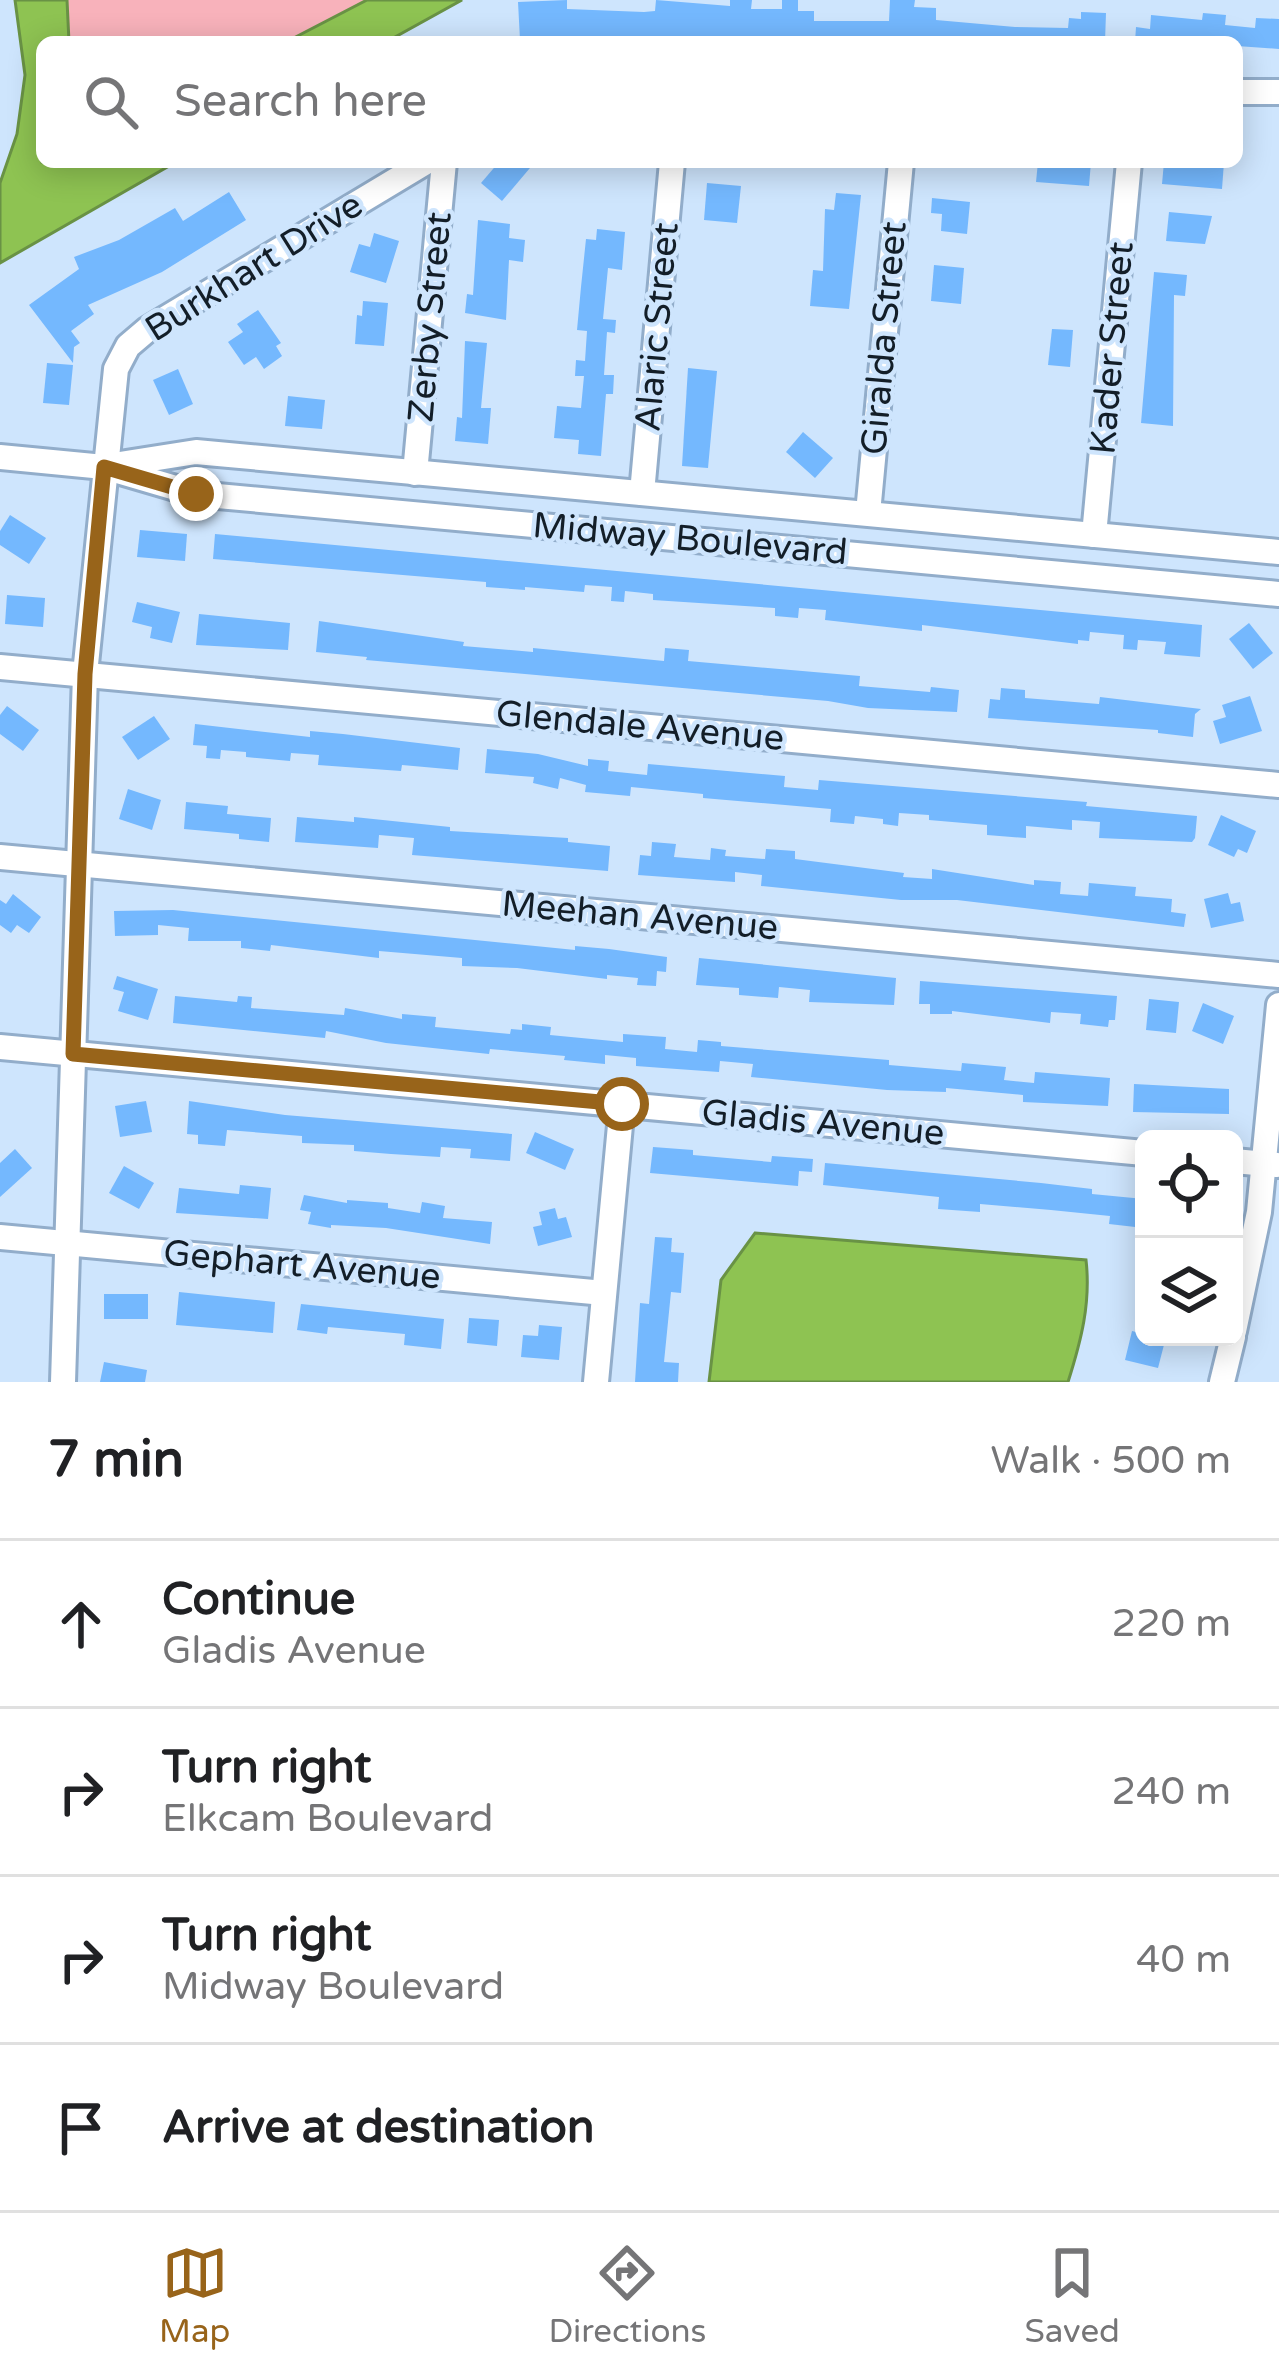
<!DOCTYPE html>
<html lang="en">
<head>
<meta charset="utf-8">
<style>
  body { margin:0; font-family:"Varela Round",sans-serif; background:#f6f6f6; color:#202124 }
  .controls { position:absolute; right:36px; bottom:36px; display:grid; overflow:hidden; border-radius:18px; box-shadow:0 6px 30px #0003 }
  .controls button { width:108px; height:108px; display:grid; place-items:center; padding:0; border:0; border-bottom:3px solid #e0e0e0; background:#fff; color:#202124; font:60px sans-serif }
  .stop { position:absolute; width:36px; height:36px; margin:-27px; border:9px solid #98641a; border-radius:50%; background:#fff }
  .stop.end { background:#98641a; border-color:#fff; box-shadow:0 3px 12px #0008 }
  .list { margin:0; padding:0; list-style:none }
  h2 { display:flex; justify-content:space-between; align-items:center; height:156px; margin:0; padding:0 48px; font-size:51px }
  h2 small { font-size:39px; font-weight:400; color:#757577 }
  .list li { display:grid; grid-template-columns:78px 1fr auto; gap:36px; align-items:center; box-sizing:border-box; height:168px; padding:0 48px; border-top:3px solid #e0e0e0 }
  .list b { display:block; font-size:45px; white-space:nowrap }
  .list p { margin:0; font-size:39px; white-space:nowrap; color:#757577 }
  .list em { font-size:39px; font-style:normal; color:#757577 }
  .icon { flex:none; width:66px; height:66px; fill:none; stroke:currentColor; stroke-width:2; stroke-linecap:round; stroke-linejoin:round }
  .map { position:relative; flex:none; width:1279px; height:1382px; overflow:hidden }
  .search { position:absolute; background:#fff; box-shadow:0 6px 30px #0003; left:36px; right:36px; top:36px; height:132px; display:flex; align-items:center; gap:30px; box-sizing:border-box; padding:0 42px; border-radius:18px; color:#757577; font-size:45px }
  .sheet { height:828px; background:#fff }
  nav { display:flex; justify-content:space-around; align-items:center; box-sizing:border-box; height:168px; border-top:3px solid #e0e0e0; background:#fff; font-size:33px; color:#757577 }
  nav a { display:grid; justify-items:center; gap:6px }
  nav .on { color:#98641a }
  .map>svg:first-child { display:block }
  .green { fill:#f8b2bb }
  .water { fill:#8ec352; stroke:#699245; stroke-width:3 }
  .building { fill:#74b8fe }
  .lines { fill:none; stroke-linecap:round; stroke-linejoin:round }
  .minor-casing { stroke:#92adca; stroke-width:30 }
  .minor { stroke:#fff; stroke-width:24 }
  .route { stroke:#98641a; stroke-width:15 }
  .labels { text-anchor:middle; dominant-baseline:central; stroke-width:9; stroke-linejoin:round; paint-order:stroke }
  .street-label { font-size:36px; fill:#131e28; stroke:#cee5fd }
</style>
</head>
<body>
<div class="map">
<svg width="1279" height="1382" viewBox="0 0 1279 1382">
  <rect width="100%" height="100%" fill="#cee5fd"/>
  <path class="green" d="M 67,0 L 367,0 L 286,42 L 69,42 Z"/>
  <g class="water">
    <path d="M 15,0 L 67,0 L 69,42 L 42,42 L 42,162 L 176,162 L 0,263 L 0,183 L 17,134 L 25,75 Z"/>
    <path d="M 367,0 L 462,0 L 386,42 L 286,42 Z"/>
    <path d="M 755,1233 L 1086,1260 C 1091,1303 1081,1341 1068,1382 L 709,1382 L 721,1280 Z"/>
  </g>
  <g class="building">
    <path d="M 567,0 L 567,9 L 644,12 L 655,11 L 656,0 L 730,6 L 730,0 L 752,0 L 751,9 L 782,9 L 782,0 L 798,0 L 798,11 L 814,11 L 814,21 L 889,21 L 890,0 L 915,0 L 914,7 L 936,8 L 936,20 L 1015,27 L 1068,28 L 1069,18 L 1081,19 L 1081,12 L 1106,13 L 1105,42 L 520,40 L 518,2 Z"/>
    <path d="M 1203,13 L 1226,15 L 1225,25 L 1255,28 L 1256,18 L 1279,19 L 1279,49 L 1237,46 L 1237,42 L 1135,42 L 1136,27 L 1150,29 L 1151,15 L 1202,20 Z"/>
    <path d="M 499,162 L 535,162 L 502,201 L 481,183 Z"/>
    <path d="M 1038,162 L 1091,162 L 1089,186 L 1036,182 Z"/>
    <path d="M 1164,162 L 1224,162 L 1222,189 L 1162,184 Z"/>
    <path d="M 707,183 L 741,186 L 737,223 L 704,220 Z"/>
    <path d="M 229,192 L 246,220 L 162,272 L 88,305 L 94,314 L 71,331 L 80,343 L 74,347 L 73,363 L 29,305 L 79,269 L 74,257 L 119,240 L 175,208 L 183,221 Z"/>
    <path d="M 836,193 L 861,195 L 849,309 L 810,306 L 813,270 L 823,271 L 825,209 L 834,210 Z"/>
    <path d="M 932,198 L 970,202 L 967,234 L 941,231 L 942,214 L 931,213 Z"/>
    <path d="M 1169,212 L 1212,216 L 1205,244 L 1166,241 Z"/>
    <path d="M 478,220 L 510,224 L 509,238 L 525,240 L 523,262 L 509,260 L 506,320 L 465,313 L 467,294 L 473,295 Z"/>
    <path d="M 597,229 L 625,232 L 622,270 L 608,268 L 603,319 L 616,320 L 615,333 L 607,332 L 604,375 L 614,375 L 613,394 L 606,394 L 601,456 L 578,454 L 579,440 L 554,438 L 557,406 L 581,408 L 584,376 L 575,376 L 576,360 L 585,361 L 587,331 L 577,330 L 581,287 L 586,239 L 596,240 Z"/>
    <path d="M 374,233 L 399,241 L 386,283 L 350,272 L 359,244 L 370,247 Z"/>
    <path d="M 934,265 L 964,268 L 961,304 L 931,301 Z"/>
    <path d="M 1154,272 L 1187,275 L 1185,296 L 1174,295 L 1173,426 L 1141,423 Z"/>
    <path d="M 363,301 L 388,303 L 384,346 L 355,344 L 357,315 L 362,316 Z"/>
    <path d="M 258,310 L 281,343 L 276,346 L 282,356 L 264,369 L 256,357 L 244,365 L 228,342 L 243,332 L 237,324 Z"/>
    <path d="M 1052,329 L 1073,330 L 1070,367 L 1048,365 Z"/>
    <path d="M 465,341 L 487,343 L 481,408 L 491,408 L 488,444 L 455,441 L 457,417 L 462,418 Z"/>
    <path d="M 47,363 L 73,365 L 69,405 L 43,403 Z"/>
    <path d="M 688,368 L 717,371 L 708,468 L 682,466 Z"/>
    <path d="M 178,369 L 193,404 L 169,415 L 153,380 Z"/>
    <path d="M 288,396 L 325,400 L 322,429 L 285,426 Z"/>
    <path d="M 803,432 L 833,458 L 815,478 L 786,452 Z"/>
    <path d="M 10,515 L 46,538 L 29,564 L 0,545 L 0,531 Z"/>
    <path d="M 140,530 L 187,534 L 185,561 L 137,557 Z"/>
    <path d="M 215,534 L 1202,625 L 1200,657 L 1164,654 L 1166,642 L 1138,640 L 1137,650 L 1123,649 L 1124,635 L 1090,632 L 1089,641 L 1078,640 L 1078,644 L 922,625 L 922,631 L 825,620 L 826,610 L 799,608 L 798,618 L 775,616 L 775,608 L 653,600 L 653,594 L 625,591 L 624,602 L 611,601 L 612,587 L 585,585 L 584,592 L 525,587 L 525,590 L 486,587 L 486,582 L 213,559 Z"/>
    <path d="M 7,595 L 45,598 L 43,627 L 5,624 Z"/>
    <path d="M 137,602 L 180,612 L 172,643 L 150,638 L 152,627 L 132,622 Z"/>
    <path d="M 199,614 L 290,623 L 288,650 L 196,645 Z"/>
    <path d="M 319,621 L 464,642 L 463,646 L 533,652 L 533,648 L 664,661 L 665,648 L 689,650 L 688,661 L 860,676 L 859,686 L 930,692 L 931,687 L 959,690 L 957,712 L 868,708 L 828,701 L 366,660 L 367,657 L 316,652 Z"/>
    <path d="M 1249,623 L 1273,653 L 1253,669 L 1229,639 Z"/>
    <path d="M 1001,688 L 1025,690 L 1025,698 L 1099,704 L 1100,697 L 1201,709 L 1195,714 L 1193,737 L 1158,733 L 1158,730 L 988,718 L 990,699 L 1000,700 Z"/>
    <path d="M 1250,696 L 1262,731 L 1220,744 L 1213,721 L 1226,717 L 1222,705 Z"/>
    <path d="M 7,706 L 39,730 L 23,751 L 0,734 L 0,715 Z"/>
    <path d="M 154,716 L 170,739 L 138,760 L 122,737 Z"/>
    <path d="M 195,724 L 310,737 L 310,731 L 343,734 L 460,748 L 458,770 L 402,765 L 401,771 L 318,765 L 319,755 L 291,753 L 290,761 L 246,757 L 246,752 L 221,750 L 220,759 L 206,758 L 207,746 L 193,745 Z"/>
    <path d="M 487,749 L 538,754 L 588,766 L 588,759 L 609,761 L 608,771 L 647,775 L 648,764 L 785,776 L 784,787 L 818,790 L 819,780 L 1087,802 L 1086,806 L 1197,816 L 1195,838 L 1192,842 L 1099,838 L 1100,822 L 1072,820 L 1072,830 L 1026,826 L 1026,838 L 987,835 L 987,825 L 929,820 L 929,815 L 899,813 L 898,826 L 883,824 L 883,819 L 855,816 L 854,824 L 830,822 L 831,809 L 703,798 L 703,794 L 631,787 L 630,796 L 585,792 L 586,785 L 560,778 L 558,789 L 533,783 L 534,777 L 485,773 Z"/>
    <path d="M 128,789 L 161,800 L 152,830 L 119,819 Z"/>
    <path d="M 186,802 L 228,806 L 227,814 L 271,818 L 269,842 L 239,839 L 239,834 L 184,829 Z"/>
    <path d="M 1221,815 L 1256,831 L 1247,853 L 1238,849 L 1234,857 L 1208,845 Z"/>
    <path d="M 297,817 L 354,822 L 354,817 L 450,827 L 450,831 L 568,838 L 568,842 L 610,846 L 608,871 L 412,855 L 414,838 L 379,835 L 378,848 L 295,842 Z"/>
    <path d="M 652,842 L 676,844 L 674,857 L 710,860 L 711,848 L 726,850 L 725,856 L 765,859 L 766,849 L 795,851 L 795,859 L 904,873 L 903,877 L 932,879 L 932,869 L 1034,885 L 1034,880 L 1061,882 L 1060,894 L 1088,896 L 1089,883 L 1136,887 L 1135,896 L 1172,899 L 1171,912 L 1186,914 L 1184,927 L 957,900 L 901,900 L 761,886 L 762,875 L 735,872 L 735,882 L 638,875 L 640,855 L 651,856 Z"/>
    <path d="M 1228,893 L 1231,904 L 1240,902 L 1244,921 L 1211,928 L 1204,899 Z"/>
    <path d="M 13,894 L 41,917 L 29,933 L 17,925 L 11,933 L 0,925 L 0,900 L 6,904 Z"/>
    <path d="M 173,910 L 575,950 L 575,946 L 609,949 L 667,957 L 666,972 L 657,971 L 656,986 L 637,985 L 638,978 L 607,975 L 607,979 L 517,968 L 462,966 L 462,958 L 379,951 L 379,958 L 271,945 L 270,951 L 241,948 L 241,941 L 188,941 L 189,928 L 158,925 L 158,935 L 115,936 L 114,911 Z"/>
    <path d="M 699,958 L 896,978 L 894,1005 L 809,1002 L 810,990 L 779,987 L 778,998 L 739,995 L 739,988 L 696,985 Z"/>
    <path d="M 117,976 L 158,989 L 148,1020 L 118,1011 L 124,992 L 113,989 Z"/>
    <path d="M 920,981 L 1117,996 L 1115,1020 L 1109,1020 L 1108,1027 L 1080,1024 L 1081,1014 L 1051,1012 L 1050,1023 L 952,1011 L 952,1014 L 930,1014 L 930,1004 L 919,1004 Z"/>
    <path d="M 175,996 L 237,1002 L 238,996 L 252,997 L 251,1008 L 344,1015 L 345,1008 L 402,1019 L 402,1014 L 436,1017 L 435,1027 L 510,1034 L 511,1029 L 522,1030 L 522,1024 L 551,1027 L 550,1035 L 623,1042 L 623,1034 L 666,1037 L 665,1049 L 697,1052 L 698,1040 L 721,1042 L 721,1046 L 889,1060 L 889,1065 L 961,1071 L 962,1063 L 1006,1067 L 1004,1080 L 1034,1083 L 1035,1072 L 1110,1078 L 1108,1106 L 1023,1102 L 1023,1095 L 946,1088 L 946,1092 L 887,1090 L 751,1077 L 753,1064 L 720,1061 L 719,1072 L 663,1068 L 636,1066 L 636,1058 L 605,1055 L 605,1064 L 564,1060 L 565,1056 L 490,1049 L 489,1054 L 386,1043 L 326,1031 L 325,1038 L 173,1023 Z"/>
    <path d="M 1149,999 L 1179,1002 L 1176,1033 L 1146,1030 Z"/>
    <path d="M 1203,1003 L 1234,1016 L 1223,1044 L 1192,1031 Z"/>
    <path d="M 1134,1084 L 1229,1089 L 1229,1114 L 1133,1112 Z"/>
    <path d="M 146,1101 L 152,1132 L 120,1137 L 115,1106 Z"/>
    <path d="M 189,1101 L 285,1115 L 512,1134 L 510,1161 L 470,1158 L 471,1149 L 441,1147 L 440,1157 L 391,1154 L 354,1151 L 354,1145 L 302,1143 L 302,1136 L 227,1130 L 225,1146 L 198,1144 L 198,1135 L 187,1134 Z"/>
    <path d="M 535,1132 L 574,1149 L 565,1170 L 526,1153 Z"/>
    <path d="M 653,1147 L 693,1150 L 693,1155 L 771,1162 L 772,1156 L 813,1159 L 812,1172 L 799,1171 L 798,1186 L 650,1173 Z"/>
    <path d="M 15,1149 L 32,1168 L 0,1197 L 0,1163 Z"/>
    <path d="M 825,1163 L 1041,1183 L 1092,1189 L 1092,1194 L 1144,1199 L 1144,1228 L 1109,1224 L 1110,1216 L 1051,1210 L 980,1204 L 980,1212 L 938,1209 L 939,1197 L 823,1185 Z"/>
    <path d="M 124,1166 L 154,1183 L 139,1209 L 109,1193 Z"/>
    <path d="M 240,1185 L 271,1188 L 268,1219 L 176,1213 L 179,1188 L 239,1194 Z"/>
    <path d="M 304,1195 L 347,1203 L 347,1200 L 388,1203 L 388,1208 L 420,1213 L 422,1202 L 445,1206 L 443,1218 L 492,1222 L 490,1244 L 386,1228 L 331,1225 L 331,1228 L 308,1224 L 311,1212 L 300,1210 Z"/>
    <path d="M 555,1208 L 558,1219 L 566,1217 L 572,1237 L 538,1246 L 533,1227 L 542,1225 L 539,1212 Z"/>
    <path d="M 655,1237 L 672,1238 L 671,1252 L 684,1253 L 681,1293 L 671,1292 L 664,1362 L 679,1363 L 678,1382 L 635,1382 L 640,1303 L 649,1304 Z"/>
    <path d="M 179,1292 L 275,1302 L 273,1333 L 176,1325 Z"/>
    <rect x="104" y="1294" width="44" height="25"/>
    <path d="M 301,1304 L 444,1319 L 441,1349 L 404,1345 L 405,1334 L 328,1327 L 327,1334 L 297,1330 Z"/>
    <path d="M 469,1318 L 499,1320 L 497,1346 L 467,1343 Z"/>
    <path d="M 539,1325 L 562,1327 L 559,1360 L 521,1357 L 523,1335 L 538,1336 Z"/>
    <path d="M 1132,1331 L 1144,1334 L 1144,1337 L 1166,1337 L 1158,1368 L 1125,1360 Z"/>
    <path d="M 104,1362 L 147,1370 L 145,1382 L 100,1382 Z"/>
  </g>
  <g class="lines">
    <g class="minor-casing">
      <g id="minor">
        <path d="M 1237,92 L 1279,92"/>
        <path d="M 0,457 L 104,467 L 196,494 L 1279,594"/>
        <path d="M 107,466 L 196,452 L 1279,552"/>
        <path d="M 415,473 L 444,162"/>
        <path d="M 642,493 L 672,162"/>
        <path d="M 868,513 L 901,162"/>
        <path d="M 1094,535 L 1129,162"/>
        <path d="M 0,667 L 1279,785"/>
        <path d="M 0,857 L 1279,975"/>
        <path d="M 0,1047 L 1144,1153"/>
        <path d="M 1234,1161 L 1277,1165"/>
        <path d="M 0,1237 L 604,1293"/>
        <path d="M 1234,1331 L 1259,1212 L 1279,1005"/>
        <path d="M 63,1382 L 85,674 L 116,369 L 128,346 L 148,329 L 426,162"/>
        <path d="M 596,1382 L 622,1104"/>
        <path d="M 1222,1382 L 1233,1337"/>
      </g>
    </g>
    <use href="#minor" class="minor"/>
  </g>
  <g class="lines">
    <path class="route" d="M 196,494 L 104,467 L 85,674 L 73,1054 L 622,1104"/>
  </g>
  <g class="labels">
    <g class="street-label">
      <text transform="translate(254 267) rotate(-32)">Burkhart Drive</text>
      <text transform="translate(430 317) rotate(-85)">Zerby Street</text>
      <text transform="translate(657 327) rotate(-85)">Alaric Street</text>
      <text transform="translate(884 338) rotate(-85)">Giralda Street</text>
      <text transform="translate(1112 348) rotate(-85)">Kader Street</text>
      <text transform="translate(690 539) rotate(5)">Midway Boulevard</text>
      <text transform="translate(640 726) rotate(5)">Glendale Avenue</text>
      <text transform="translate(640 916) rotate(5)">Meehan Avenue</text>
      <text transform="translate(823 1123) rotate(5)">Gladis Avenue</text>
      <text transform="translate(302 1265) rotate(5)">Gephart Avenue</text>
    </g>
  </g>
</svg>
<div class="controls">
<button><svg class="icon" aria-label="locate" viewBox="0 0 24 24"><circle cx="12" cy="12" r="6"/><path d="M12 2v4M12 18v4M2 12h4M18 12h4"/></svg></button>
<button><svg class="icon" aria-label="layers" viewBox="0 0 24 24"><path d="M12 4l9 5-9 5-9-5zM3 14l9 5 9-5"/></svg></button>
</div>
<div class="stop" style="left:622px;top:1104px"></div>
<div class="stop end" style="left:196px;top:494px"></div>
<div class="search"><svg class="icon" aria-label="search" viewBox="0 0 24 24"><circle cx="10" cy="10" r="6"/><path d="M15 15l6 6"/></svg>Search here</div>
</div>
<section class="sheet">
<h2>7 min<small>Walk · 500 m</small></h2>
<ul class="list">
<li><svg class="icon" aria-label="ahead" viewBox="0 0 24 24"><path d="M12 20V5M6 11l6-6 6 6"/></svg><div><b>Continue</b><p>Gladis Avenue</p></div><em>220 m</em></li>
<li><svg class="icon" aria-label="right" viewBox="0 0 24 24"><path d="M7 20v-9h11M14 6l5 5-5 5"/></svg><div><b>Turn right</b><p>Elkcam Boulevard</p></div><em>240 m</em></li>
<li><svg class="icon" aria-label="right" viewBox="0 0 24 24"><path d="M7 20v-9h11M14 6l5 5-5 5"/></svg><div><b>Turn right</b><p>Midway Boulevard</p></div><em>40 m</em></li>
<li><svg class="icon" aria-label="arrive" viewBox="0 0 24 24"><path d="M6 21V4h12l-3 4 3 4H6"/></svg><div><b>Arrive at destination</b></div></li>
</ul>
</section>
<nav>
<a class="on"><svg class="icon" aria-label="map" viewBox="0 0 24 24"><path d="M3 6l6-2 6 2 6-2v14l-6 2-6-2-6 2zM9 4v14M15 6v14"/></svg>Map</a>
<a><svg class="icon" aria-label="directions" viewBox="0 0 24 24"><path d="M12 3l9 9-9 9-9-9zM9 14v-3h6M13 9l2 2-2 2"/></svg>Directions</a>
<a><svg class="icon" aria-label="saved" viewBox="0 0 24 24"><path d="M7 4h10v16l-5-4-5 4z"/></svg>Saved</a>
</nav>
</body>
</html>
